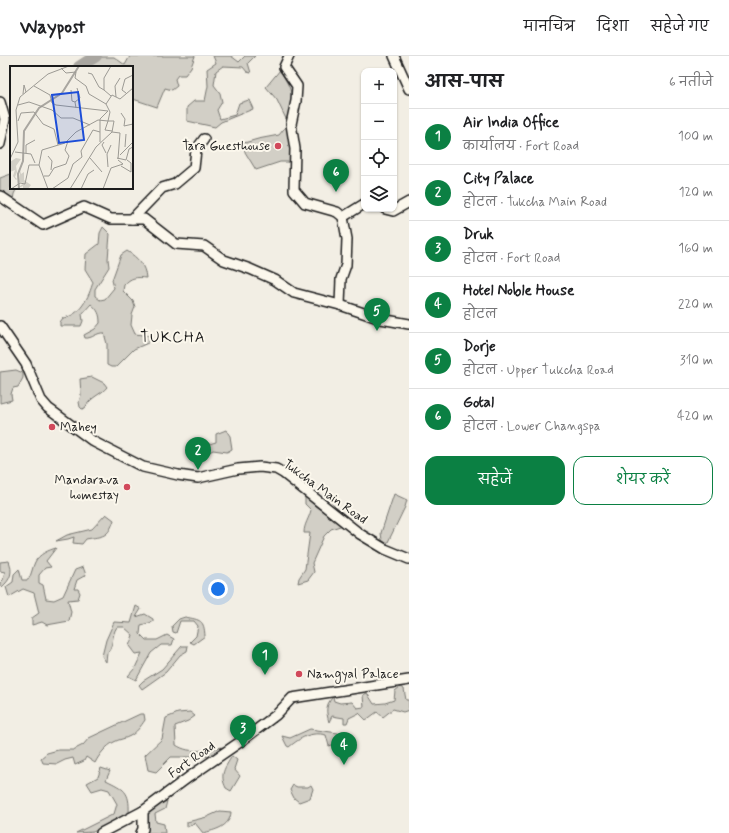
<!DOCTYPE html>
<html lang="hi">
<head>
<meta charset="utf-8">
<style>
  body { margin:0; font-family:Mynerve,"Playpen Sans Deva",sans-serif; background:#f2f2f2; color:#202124 }
  .controls { position:absolute; right:12px; top:12px; display:grid; overflow:hidden; border-radius:8px; box-shadow:0 1px 3px #0004 }
  .controls button { width:36px; height:36px; display:grid; place-items:center; padding:0; border:0; border-bottom:1px solid #e0e0e0; background:#fff; color:#202124; font:20px sans-serif }
  .you { position:absolute; left:218px; top:533px; width:14px; height:14px; margin:-10px; border:3px solid #fff; border-radius:50%; background:#1a73e8; box-shadow:0 0 0 6px #1a73e833 }
  .badge { display:grid; place-items:center; width:26px; height:26px; border-radius:50%; background:#0b8043; color:#fff; font-size:13px; font-weight:700 }
  .pin { position:absolute; translate:-50% -33px; filter:drop-shadow(0 1px 2px #0008) }
  .pin::after { content:''; position:absolute; top:21px; width:14px; height:12px; background:inherit; clip-path:polygon(0 0,100% 0,50% 100%) }
  .list { margin:0; padding:0; list-style:none }
  h2 { display:flex; justify-content:space-between; align-items:center; height:52px; margin:0; padding:0 16px; font-size:17px }
  h2 small { font-size:13px; font-weight:400; color:#757577 }
  .list li { display:grid; grid-template-columns:26px 1fr auto; gap:12px; align-items:center; box-sizing:border-box; height:56px; padding:0 16px; border-top:1px solid #e0e0e0 }
  .list b { display:block; font-size:15px; white-space:nowrap }
  .list p { margin:0; font-size:13px; white-space:nowrap; color:#757577 }
  .list em { font-size:13px; font-style:normal; color:#757577 }
  .actions { display:flex; gap:8px; padding:12px 16px }
  .actions a { flex:1; padding:9px 0; border:1px solid #0b8043; border-radius:12px; text-align:center; font-size:14px; color:#0b8043 }
  .actions .main { background:#0b8043; color:#fff }
  .icon { flex:none; width:22px; height:22px; fill:none; stroke:currentColor; stroke-width:2; stroke-linecap:round; stroke-linejoin:round }
  .map { position:relative; flex:none; width:409px; height:777px; overflow:hidden }
  header { display:flex; align-items:center; gap:24px; box-sizing:border-box; height:56px; padding:0 20px; background:#fff; border-bottom:1px solid #e0e0e0 }
  header strong { font-size:19px }
  nav { display:flex; gap:22px; margin-inline-start:auto; font-size:14px }
  main { display:flex }
  aside { flex:1; background:#fff }
  .map>svg:first-child { display:block }
  .green { fill:#d2cfc6; stroke:#777671 }
  .lines { fill:none; stroke-linecap:round; stroke-linejoin:round }
  .river { stroke:#a9a6a0; stroke-width:12 }
  .minor-casing { stroke:#1c1c1c; stroke-width:12 }
  .minor { stroke:#fbf7ec; stroke-width:9 }
  .poi-dot { fill:#d1495b; stroke:#fbf7ec; stroke-width:1.5 }
  .labels { text-anchor:middle; dominant-baseline:central; stroke-width:4; stroke-linejoin:round; paint-order:stroke }
  .poi-label { font-size:13px; fill:#1c1c1c; stroke:#fbf7ec; text-anchor:end }
  .street-label { font-size:13px; fill:#1c1c1c; stroke:#fbf7ec }
  .quarter-label { font-size:15px; letter-spacing:1px; fill:#1c1c1c; stroke:#fbf7ec }
  .inset-river { fill:none; stroke:#a9a6a0; stroke-width:2 }
  .inset-road { fill:none; stroke:#9c9a94; stroke-width:1 }
  .view { fill:#1d4ed8; fill-opacity:0.15; stroke:#1d4ed8; stroke-width:2 }
  .inset-edge { fill:none; stroke:#1c1c1c; stroke-width:2 }
</style>
</head>
<body>
<header>
<strong>Waypost</strong>
<nav><a>मानचित्र</a><a>दिशा</a><a>सहेजे गए</a></nav>
</header>
<main>
<div class="map">
<svg width="409" height="777" viewBox="0 0 409 777">
  <rect width="100%" height="100%" fill="#f2eee4"/>
  <filter id="ink" filterUnits="userSpaceOnUse"><feTurbulence type="fractalNoise" baseFrequency=".025" numOctaves="2"/><feDisplacementMap in="SourceGraphic" scale="8" xChannelSelector="R" yChannelSelector="G"/><feConvolveMatrix kernelMatrix="1 2 1 2 8 2 1 2 1" color-interpolation-filters="sRGB"/></filter>
  <g filter="url(#ink)">
    <g class="green">
      <path d="M 130,0 L 195,0 L 191,11 L 185,19 L 178,19 L 175,23 L 177,30 L 172,34 L 165,32 L 157,51 L 133,43 L 132,41 L 132,11 L 83,11 L 99,1 L 114,1 L 125,9 Z"/>
      <path d="M 213,0 L 231,0 L 239,6 L 245,0 L 255,0 L 248,7 L 251,17 L 247,16 L 243,11 L 223,10 L 216,15 L 214,29 L 220,37 L 222,46 L 217,54 L 220,63 L 235,59 L 239,47 L 249,44 L 253,53 L 221,66 L 215,71 L 187,65 L 187,51 L 194,45 L 205,45 L 208,30 L 207,13 L 216,7 Z"/>
      <path d="M 280,14 C 293,37 295,39 287,65 L 277,44 L 266,31 Z"/>
      <path d="M 287,69 L 292,106 L 280,106 L 256,114 L 245,96 L 244,87 L 258,83 L 279,79 Z"/>
      <path d="M 11,118 L 11,132 L 17,132 L 14,138 L 13,144 L 0,146 L 0,122 Z"/>
      <path d="M 103,171 L 110,178 L 108,203 L 109,211 L 95,233 L 95,240 L 100,244 L 105,243 L 114,232 L 112,224 L 121,199 L 127,195 C 138,202 145,209 146,222 C 136,221 131,221 124,229 L 123,235 L 133,245 L 135,251 L 132,259 L 131,269 L 135,278 L 151,280 L 152,282 L 148,287 L 134,293 L 116,311 L 111,311 L 107,309 L 107,288 L 104,277 C 97,276 92,283 85,282 L 84,279 L 95,273 L 100,267 C 100,258 98,254 91,248 L 82,258 L 83,265 L 81,270 L 60,270 L 60,266 L 63,262 C 80,260 89,241 93,226 L 85,213 L 86,198 L 99,188 L 100,177 Z"/>
      <path d="M 16,314 L 23,317 L 23,322 L 18,331 L 13,332 L 11,338 L 12,344 L 0,347 L 0,316 Z"/>
      <path d="M 92,321 L 104,327 L 107,331 C 101,339 91,340 85,352 L 82,353 L 80,351 L 79,346 L 81,339 L 80,323 Z"/>
      <path d="M 226,374 L 230,380 L 232,393 L 227,396 L 213,394 L 204,399 L 200,395 L 202,390 L 216,386 L 216,378 Z"/>
      <path d="M 394,438 L 407,444 L 405,451 L 387,488 L 382,484 L 381,477 Z"/>
      <path d="M 305,440 L 315,450 L 343,469 L 331,473 L 324,480 L 312,507 L 314,516 L 308,524 L 298,527 L 299,522 L 305,513 L 310,477 L 304,477 C 304,468 309,463 311,454 L 305,448 Z"/>
      <path d="M 106,458 L 114,464 C 108,482 103,480 86,483 L 82,488 L 73,487 L 74,481 L 68,483 L 56,485 L 67,479 L 92,473 Z"/>
      <path d="M 56,492 L 46,505 L 51,511 L 45,512 L 39,519 L 39,527 L 43,529 L 46,543 L 54,544 L 63,540 L 75,514 L 83,511 L 86,519 L 77,524 L 74,533 L 78,533 L 80,537 L 78,543 L 68,544 L 71,556 L 69,565 L 47,569 L 42,566 L 32,569 L 32,562 L 39,557 L 34,537 L 23,533 L 9,541 L 6,531 L 13,526 L 14,518 L 19,513 L 22,524 L 28,524 C 32,518 32,512 35,506 C 39,498 49,494 56,492 Z"/>
      <path d="M 9,505 C 13,516 11,523 2,531 L 0,530 L 0,527 L 3,524 L 5,516 L 0,515 L 0,506 Z"/>
      <path d="M 136,550 L 141,553 L 136,561 L 145,558 L 153,563 L 153,566 L 141,569 L 140,578 L 146,584 L 157,584 L 167,579 L 174,583 L 172,589 L 161,589 L 151,597 L 136,624 L 128,620 L 135,612 L 142,597 L 135,598 L 129,590 L 133,579 L 124,571 L 117,571 C 111,579 114,591 107,597 L 106,606 L 102,600 L 106,584 L 114,566 L 131,567 Z"/>
      <path d="M 185,561 C 201,564 204,564 205,580 L 194,588 L 190,586 L 196,580 L 198,570 L 194,565 L 180,565 L 176,577 L 173,576 L 172,570 L 179,563 Z"/>
      <path d="M 182,590 L 188,590 L 187,595 L 180,599 L 166,616 L 142,633 L 139,629 L 143,625 L 162,613 Z"/>
      <path d="M 400,631 L 404,633 L 406,644 L 409,644 L 409,654 L 403,656 L 393,653 L 383,661 L 377,656 L 366,664 L 359,657 L 349,662 L 347,667 L 344,667 L 344,662 L 332,660 L 329,666 C 326,656 325,649 333,641 L 334,645 L 340,647 L 352,646 L 357,652 L 364,651 L 363,639 L 367,637 L 374,648 L 385,647 L 394,644 L 395,635 Z"/>
      <path d="M 190,656 L 195,660 L 188,665 L 175,670 L 176,689 C 191,699 207,693 223,691 L 216,699 L 201,701 L 171,701 L 156,716 L 148,714 L 145,699 L 162,683 L 166,662 L 178,657 Z"/>
      <path d="M 140,658 L 144,658 L 145,664 C 141,670 136,677 130,680 C 125,683 119,683 114,686 C 106,690 99,699 95,707 L 86,701 L 84,705 L 75,709 L 73,702 L 65,704 L 57,708 L 43,707 L 41,702 L 47,697 L 58,694 L 73,694 L 83,689 L 89,682 Z"/>
      <path d="M 310,673 L 338,677 L 343,680 L 345,685 L 329,690 L 326,679 C 311,675 300,682 289,691 L 287,690 L 282,680 L 290,682 Z"/>
      <path d="M 232,700 L 237,704 L 234,713 L 240,720 L 231,735 L 226,732 C 219,718 225,712 232,700 Z"/>
      <path d="M 101,712 L 110,715 L 106,724 C 124,733 130,735 129,757 L 93,776 L 76,777 L 114,758 L 117,748 L 109,734 L 102,732 L 92,735 L 87,727 L 98,721 Z"/>
      <path d="M 293,729 L 297,731 L 308,731 L 311,729 L 313,733 L 310,742 L 299,746 L 294,742 L 290,734 Z"/>
      <path d="M 167,745 L 165,753 L 155,758 L 156,766 L 164,768 L 165,777 L 143,777 C 146,756 146,754 167,745 Z"/>
      <path d="M 220,755 L 231,756 C 230,771 215,774 203,777 L 195,767 L 187,771 L 187,766 L 207,761 Z"/>
    </g>
    <g class="lines">
      <path class="river" d="M 79,11 L 96,0"/>
      <g class="minor-casing">
        <g id="minor">
          <path d="M 289,0 L 284,11 L 297,30 L 296,45 L 291,68 L 295,93 L 294,134 L 305,147 L 337,156 L 343,161 L 347,183 L 346,209 L 341,223 L 340,249"/>
          <path d="M 394,0 L 409,33"/>
          <path d="M 0,46 L 5,63 L 0,88"/>
          <path d="M 0,140 L 43,169 L 84,151 L 111,163 L 144,163 L 176,188 L 204,190 L 224,204 L 250,213 L 275,224 L 294,237 L 340,249 L 381,263 L 409,268"/>
          <path d="M 385,153 L 393,155 L 409,146"/>
          <path d="M 343,161 L 364,148"/>
          <path d="M 132,163 L 162,132 L 175,128 L 194,112 L 196,94 L 204,83"/>
          <path d="M 0,270 L 26,308 L 41,344 L 48,352 L 94,386 L 143,411 L 178,419 L 198,422 L 238,413 L 260,411 L 276,413 L 283,417 L 360,478 L 385,493 L 409,503"/>
          <path d="M 101,777 L 143,755 L 189,721 L 240,686 L 276,659 L 292,642 L 409,624"/>
          <path d="M 141,777 L 143,773 L 143,755"/>
        </g>
      </g>
      <use href="#minor" class="minor"/>
    </g>
  </g>
  <g class="poi-dot">
    <circle cx="278" cy="90" r="4"/>
    <circle cx="52" cy="371" r="4"/>
    <circle cx="127" cy="431" r="4"/>
    <circle cx="299" cy="618" r="4"/>
  </g>
  <g class="labels">
    <g class="poi-label">
      <text x="270" y="90">Tara Guesthouse</text>
      <text x="60" y="371" text-anchor="start">Mahey</text>
      <text x="119" y="424">Mandarava<tspan x="119" dy="15">homestay</tspan></text>
      <text x="307" y="618" text-anchor="start">Namgyal Palace</text>
    </g>
    <g class="street-label">
      <text transform="translate(325 436) rotate(36)">Tukcha Main Road</text>
      <text transform="translate(192 704) rotate(-35)">Fort Road</text>
    </g>
    <g class="quarter-label">
      <text x="173" y="282">TUKCHA</text>
    </g>
  </g>
  <g transform="translate(10 10)">
    <rect width="123" height="123" fill="#f2eee4"/>
    <path d="M 6,92 L 11,93 L 6,100 L 7,106 L 5,111 L 7,113 L 6,114 L 3,110 L 5,104 L 0,106 L 0,96 ZM 10,104 L 11,108 L 14,106 L 14,114 L 21,119 L 18,123 L 13,123 L 13,120 L 6,123 L 14,117 L 9,116 Z" fill="#d2cfc6"/>
    <path class="inset-river" d="M 9,123 L 8,108 L 13,95 L 14,65 L 29,42 L 52,27 L 69,0"/>
    <path class="inset-road" d="M 51,2 L 56,7 L 66,6 L 65,12 L 76,20 L 79,28 L 96,38M 78,7 L 82,8 L 89,21 L 94,24M 24,20 L 40,29 L 42,37 L 46,39 L 98,45M 61,24 L 62,35 L 65,36 L 66,42M 116,27 L 112,24 L 115,13 L 123,9M 13,28 L 14,19 L 16,26M 101,30 L 94,24 L 94,12 L 101,0M 106,31 L 105,20 L 110,12M 65,36 L 70,32 L 67,22M 8,39 L 19,36 L 42,44 L 51,52 L 63,52 L 80,59M 111,47 L 115,53 L 114,60 L 123,58M 8,55 L 11,47 L 24,46 L 33,58 L 44,63 L 48,79M 90,76 L 90,53 L 98,45M 94,76 L 92,79 L 96,87M 115,81 L 116,68M 5,86 L 21,88 L 25,97M 16,87 L 16,79 L 25,74M 110,89 L 123,76M 38,90 L 42,95 L 41,104M 80,92 L 92,106M 107,92 L 116,94 L 119,83 L 123,81M 0,93 L 8,76 L 6,44 L 10,31 L 38,8 L 59,0M 108,93 L 110,67 L 102,66 L 104,55 L 98,55 L 100,46 L 96,38 L 102,29 L 110,33 L 123,22M 29,99 L 32,84 L 55,77 L 66,66 L 88,54 L 98,55 L 95,64 L 102,65M 29,99 L 38,123M 111,100 L 121,106 L 121,97 L 117,94M 98,101 L 97,88 L 101,79M 34,110 L 39,110 L 44,102 L 56,98 L 59,90 L 55,84 L 58,75M 1,123 L 10,117 L 15,118 L 19,99 L 29,99M 42,123 L 58,112 L 63,98 L 72,91 L 71,85 L 83,64 L 90,66M 60,123 L 86,81 L 102,66M 71,123 L 78,108 L 84,104M 93,123 L 101,102 L 113,98 L 108,94"/>
    <path class="view" d="M 68,26 L 74,74 L 49,77 L 42,29 Z"/>
    <rect width="123" height="123" class="inset-edge"/>
  </g>
</svg>
<div class="controls">
<button>+</button>
<button>−</button>
<button><svg class="icon" aria-label="locate" viewBox="0 0 24 24"><circle cx="12" cy="12" r="6"/><path d="M12 2v4M12 18v4M2 12h4M18 12h4"/></svg></button>
<button><svg class="icon" aria-label="layers" viewBox="0 0 24 24"><path d="M12 4l9 5-9 5-9-5zM3 14l9 5 9-5"/></svg></button>
</div>
<div class="you"></div>
<div class="pin badge" style="left:265px;top:619px">1</div>
<div class="pin badge" style="left:198px;top:414px">2</div>
<div class="pin badge" style="left:243px;top:692px">3</div>
<div class="pin badge" style="left:344px;top:709px">4</div>
<div class="pin badge" style="left:377px;top:275px">5</div>
<div class="pin badge" style="left:336px;top:136px">6</div>
</div>
<aside>
<h2>आस-पास<small>6 नतीजे</small></h2>
<ul class="list">
<li><span class="badge">1</span><div><b>Air India Office</b><p>कार्यालय · Fort Road</p></div><em>100 m</em></li>
<li><span class="badge">2</span><div><b>City Palace</b><p>होटल · Tukcha Main Road</p></div><em>120 m</em></li>
<li><span class="badge">3</span><div><b>Druk</b><p>होटल · Fort Road</p></div><em>160 m</em></li>
<li><span class="badge">4</span><div><b>Hotel Noble House</b><p>होटल</p></div><em>220 m</em></li>
<li><span class="badge">5</span><div><b>Dorje</b><p>होटल · Upper Tukcha Road</p></div><em>310 m</em></li>
<li><span class="badge">6</span><div><b>Gotal</b><p>होटल · Lower Changspa</p></div><em>420 m</em></li>
</ul>
<div class="actions"><a class="main">सहेजें</a><a>शेयर करें</a></div>
</aside>
</main>
</body>
</html>
